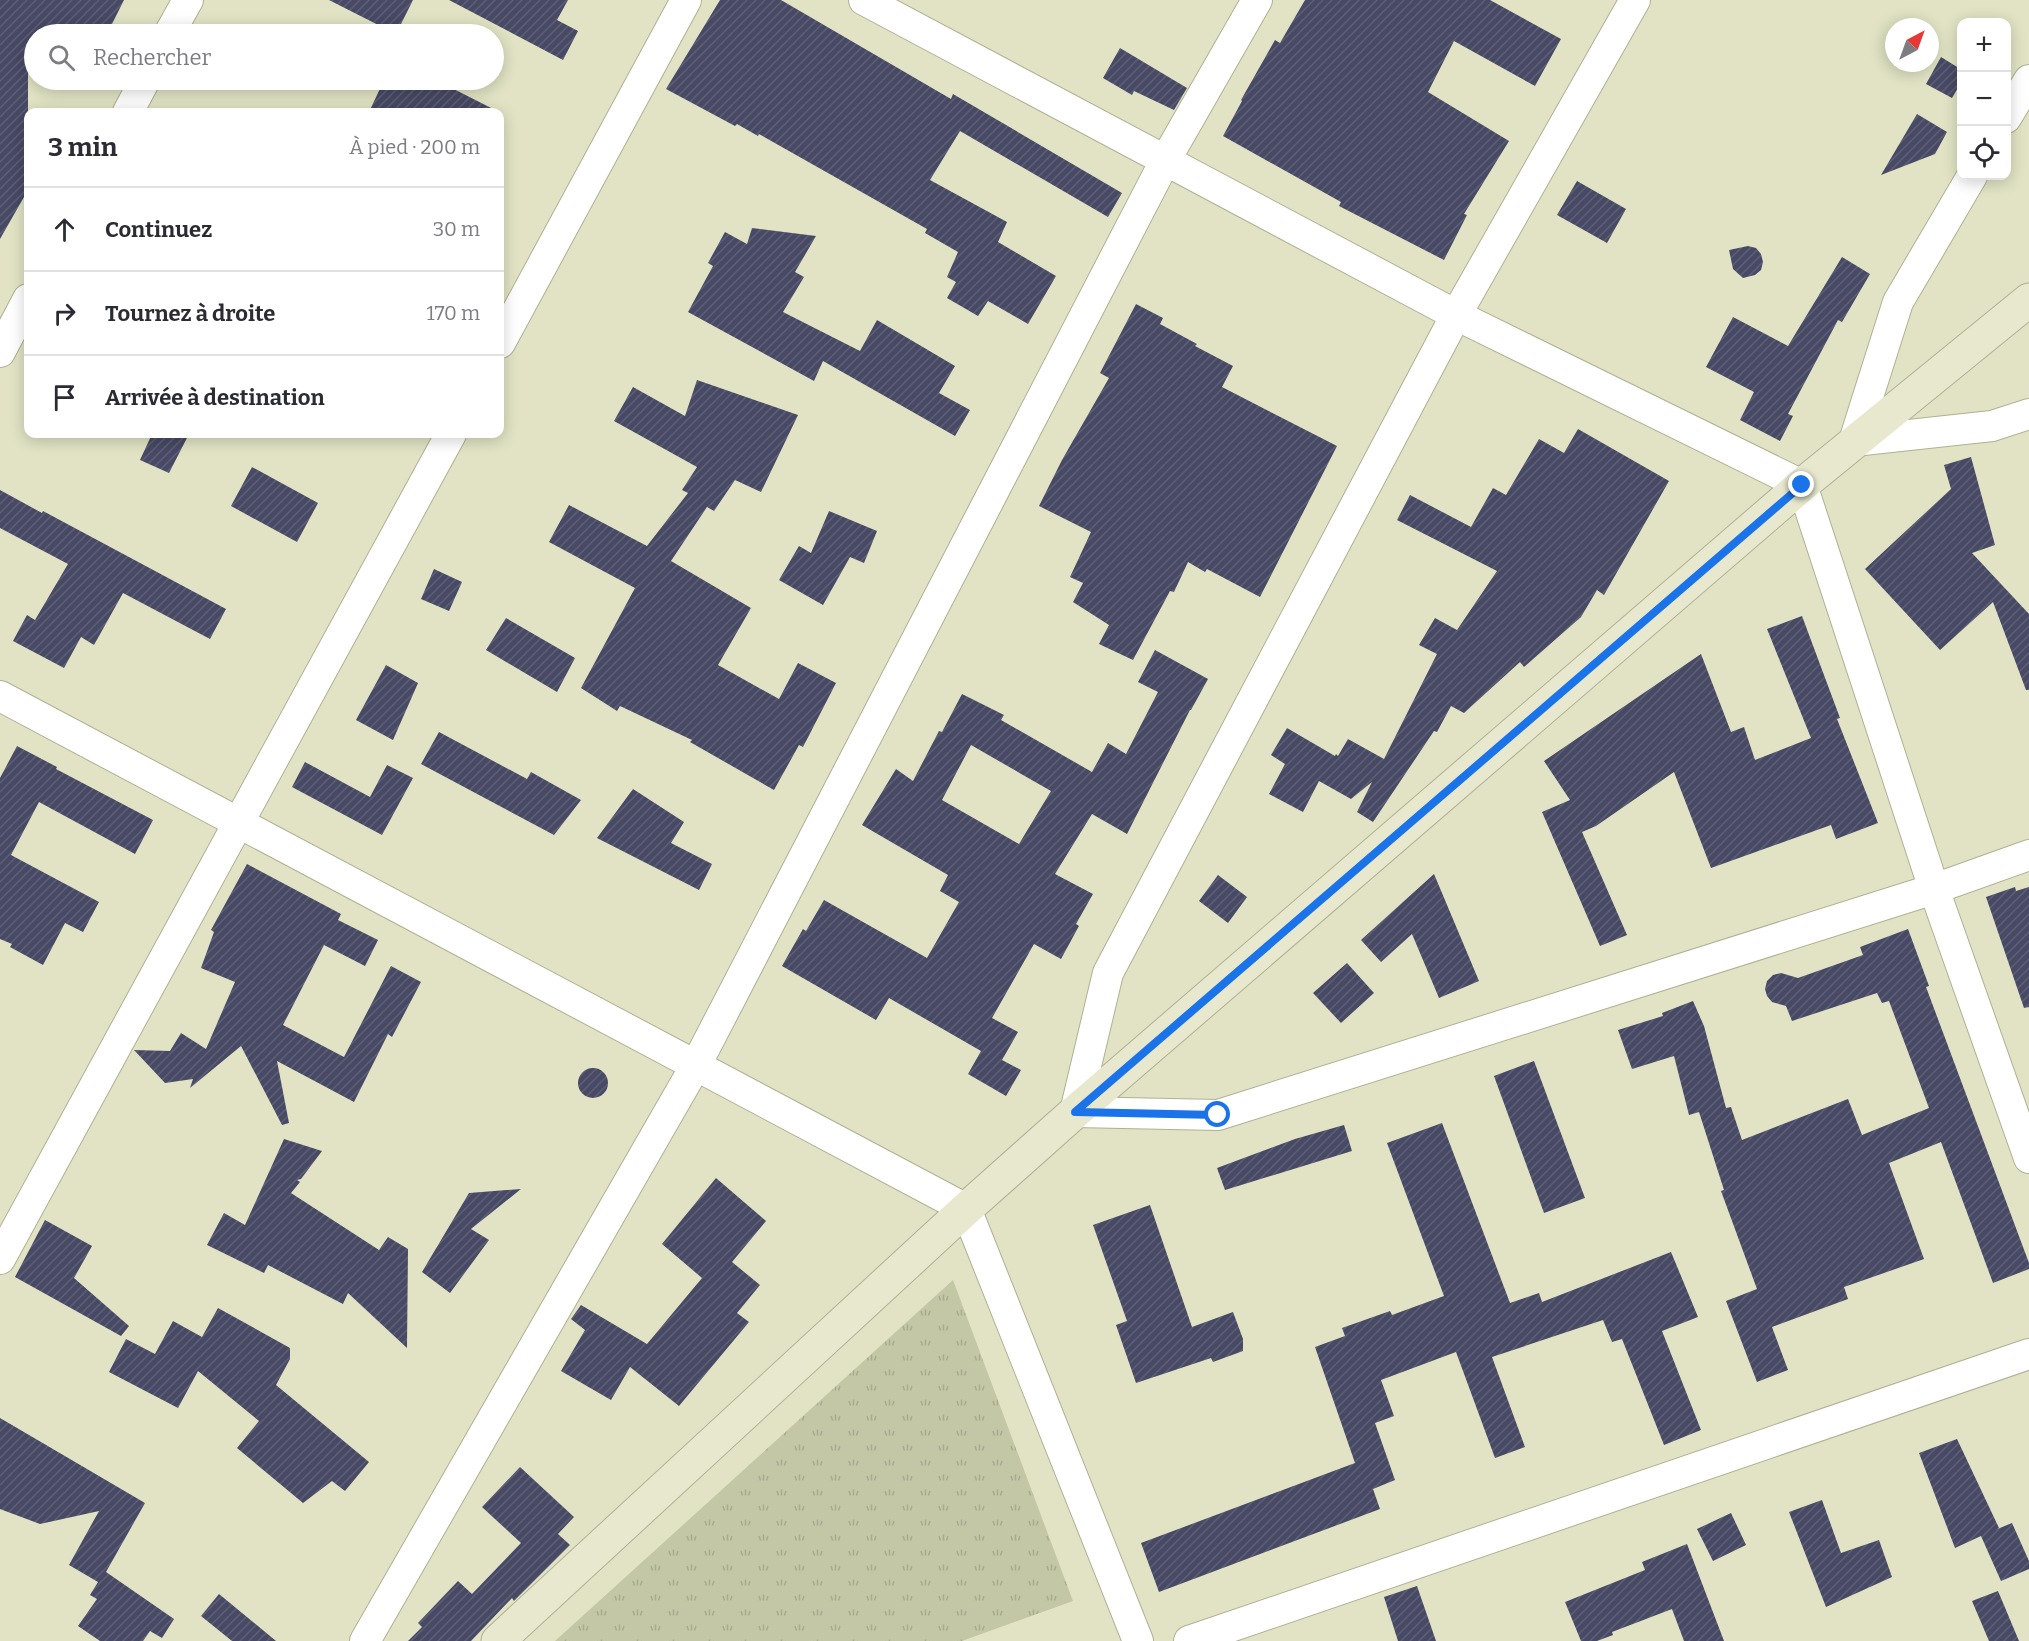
<!DOCTYPE html>
<html lang="fr">
<head>
<meta charset="utf-8">
<style>
  body { margin:0; font-family:Bitter,serif; background:#f7f7f7; color:#2b2b33 }
  .controls { position:absolute; right:18px; top:18px; display:grid; overflow:hidden; border-radius:12px; box-shadow:0 3px 15px #0003 }
  .controls button { width:54px; height:54px; display:grid; place-items:center; padding:0; border:0; border-bottom:2px solid #e1e1e2; background:#fff; color:#2b2b33; font:30px sans-serif }
  .compass { position:absolute; left:1885px; top:18px; width:54px; height:54px; border-radius:50%; background:#fff; box-shadow:0 3px 15px #0003; rotate:41deg }
  .stop { position:absolute; width:18px; height:18px; margin:-14px; border:4px solid #1a73e8; border-radius:50%; background:#fff }
  .stop.end { background:#1a73e8; border-color:#fff; box-shadow:0 2px 6px #0008 }
  .list { margin:0; padding:0; list-style:none }
  h2 { display:flex; justify-content:space-between; align-items:center; height:78px; margin:0; padding:0 24px; font-size:26px }
  h2 small { font-size:20px; font-weight:400; color:#7c7c81 }
  .list li { display:grid; grid-template-columns:39px 1fr auto; gap:18px; align-items:center; box-sizing:border-box; height:84px; padding:0 24px; border-top:2px solid #e1e1e2 }
  .list b { display:block; font-size:22px; white-space:nowrap }
  .list em { font-size:20px; font-style:normal; color:#7c7c81 }
  .icon { flex:none; width:33px; height:33px; fill:none; stroke:currentColor; stroke-width:2; stroke-linecap:round; stroke-linejoin:round }
  .map { position:relative; flex:none; width:2029px; height:1641px; overflow:hidden }
  .search { position:absolute; background:#fff; box-shadow:0 3px 15px #0003; left:24px; top:24px; width:480px; height:66px; display:flex; align-items:center; gap:15px; box-sizing:border-box; padding:0 21px; border-radius:33px; color:#7c7c81; font-size:22px }
  .panel { position:absolute; background:#fff; box-shadow:0 3px 15px #0003; left:24px; top:108px; width:480px; height:330px; border-radius:12px }
  .map>svg:first-child { display:block }
  .grass { fill:url(#grass-tufts) }
  .building { fill:url(#building-hatch); fill-rule:evenodd }
  .lines { fill:none; stroke-linecap:round; stroke-linejoin:round }
  .minor-casing { stroke:#aeb193; stroke-width:32 }
  .secondary-casing { stroke:#aeb193; stroke-width:35 }
  .minor { stroke:#fff; stroke-width:30 }
  .secondary { stroke:#e7e8cd; stroke-width:33 }
  .route { stroke:#1a73e8; stroke-width:8 }
</style>
</head>
<body>
<div class="map">
<svg width="2029" height="1641" viewBox="0 0 2029 1641">
  <defs>
    <pattern id="grass-tufts" width="24" height="20" patternUnits="userSpaceOnUse" patternTransform="scale(1.5)"><rect width="24" height="20" fill="#c4c7a6"/><path d="M3 7l-1-3M5 7V3M7 7l1-3M15 17l-1-3M17 17v-4M19 17l1-3" fill="none" stroke="#a8aa8e"/></pattern>
    <pattern id="building-hatch" width="6" height="6" patternUnits="userSpaceOnUse" patternTransform="scale(1.5)"><rect width="6" height="6" fill="#474965"/><path d="M-1 1l2-2M0 6l6-6M5 7l2-2" fill="none" stroke="#5e5f75"/></pattern>
  </defs>
  <rect width="100%" height="100%" fill="#e1e3c4"/>
  <path class="grass" d="M 953,1280 L 1073,1601 L 962,1641 L 555,1641 Z"/>
  <g class="building">
    <path d="M 0,0 L 124,0 L 107,34 L 34,34 L 34,53 L 28,50 L 28,190 L 0,239 Z"/>
    <path d="M 329,0 L 413,0 L 396,34 Z"/>
    <path d="M 449,0 L 568,0 L 557,20 L 578,31 L 563,60 Z"/>
    <path d="M 720,0 L 781,0 L 951,99 L 953,94 L 1122,193 L 1108,217 L 960,131 L 930,180 L 1007,222 L 998,242 L 1056,276 L 1028,324 L 988,301 L 978,316 L 947,298 L 956,282 L 947,277 L 958,252 L 925,233 L 927,229 L 759,134 L 758,136 L 737,124 L 735,126 L 666,89 Z"/>
    <path d="M 1305,0 L 1490,0 L 1561,39 L 1535,86 L 1454,41 L 1428,92 L 1509,141 L 1464,214 L 1467,215 L 1444,260 L 1339,206 L 1341,202 L 1223,136 L 1242,101 L 1241,100 L 1275,40 L 1280,43 Z"/>
    <path d="M 1120,48 L 1187,88 L 1174,110 L 1134,91 L 1132,95 L 1103,78 Z"/>
    <path d="M 1941,57 L 1962,70 L 1962,81 L 1952,98 L 1926,84 Z"/>
    <path d="M 384,80 L 436,80 L 499,112 L 369,112 Z"/>
    <path d="M 1917,114 L 1947,132 L 1935,154 L 1881,175 Z"/>
    <path d="M 1577,181 L 1626,209 L 1607,243 L 1557,215 Z"/>
    <path d="M 752,228 L 816,236 L 795,272 L 804,277 L 783,312 L 860,351 L 877,320 L 955,366 L 939,393 L 970,410 L 955,436 L 823,361 L 814,381 L 688,312 L 713,266 L 708,263 L 725,232 L 747,244 Z"/>
    <path d="M 1748,246 L 1756,248 L 1761,254 L 1763,262 L 1761,270 L 1755,275 L 1743,278 L 1733,269 L 1729,250 Z"/>
    <path d="M 1842,257 L 1870,274 L 1842,322 L 1838,320 L 1788,414 L 1793,416 L 1780,441 L 1740,420 L 1754,392 L 1706,367 L 1733,317 L 1788,346 Z"/>
    <path d="M 1136,304 L 1163,318 L 1160,324 L 1197,344 L 1195,346 L 1233,366 L 1222,387 L 1337,446 L 1260,597 L 1207,569 L 1205,572 L 1188,562 L 1174,592 L 1170,591 L 1133,660 L 1099,644 L 1109,625 L 1073,602 L 1083,583 L 1070,577 L 1091,532 L 1039,506 L 1062,460 L 1109,378 L 1100,373 Z"/>
    <path d="M 697,380 L 798,415 L 761,492 L 735,480 L 714,511 L 707,507 L 671,561 L 751,608 L 718,665 L 779,699 L 798,663 L 836,683 L 803,747 L 799,745 L 774,790 L 690,742 L 692,740 L 620,706 L 617,711 L 581,688 L 635,588 L 549,542 L 569,505 L 647,546 L 688,493 L 682,490 L 697,467 L 614,421 L 633,387 L 685,416 Z"/>
    <path d="M 1578,429 L 1669,481 L 1604,595 L 1597,590 L 1581,617 L 1524,667 L 1520,662 L 1464,713 L 1451,706 L 1437,732 L 1434,731 L 1373,822 L 1357,812 L 1372,782 L 1351,799 L 1319,781 L 1303,812 L 1269,794 L 1285,764 L 1271,755 L 1287,728 L 1335,756 L 1336,754 L 1338,756 L 1348,739 L 1384,759 L 1437,654 L 1419,645 L 1435,618 L 1457,630 L 1497,571 L 1397,520 L 1410,495 L 1471,527 L 1493,488 L 1506,495 L 1539,439 L 1564,453 Z"/>
    <path d="M 152,434 L 189,434 L 169,473 L 140,460 Z"/>
    <path d="M 1971,457 L 1995,545 L 1972,553 L 2029,614 L 2029,690 L 2026,690 L 1993,602 L 1940,650 L 1865,569 L 1951,489 L 1944,465 Z"/>
    <path d="M 252,467 L 318,503 L 297,542 L 231,506 Z"/>
    <path d="M 0,490 L 42,513 L 43,511 L 226,609 L 210,639 L 123,593 L 94,645 L 81,637 L 64,668 L 13,641 L 27,615 L 35,620 L 68,564 L 0,528 Z"/>
    <path d="M 829,511 L 877,531 L 864,563 L 850,557 L 823,605 L 779,580 L 799,546 L 811,553 Z"/>
    <path d="M 434,569 L 462,582 L 449,611 L 421,599 Z"/>
    <path d="M 1802,616 L 1840,718 L 1837,719 L 1878,823 L 1836,839 L 1831,825 L 1711,868 L 1674,772 L 1596,826 L 1582,832 L 1627,935 L 1600,946 L 1542,812 L 1570,800 L 1544,761 L 1701,654 L 1731,732 L 1744,727 L 1755,760 L 1811,738 L 1767,629 Z"/>
    <path d="M 506,618 L 575,658 L 557,692 L 486,650 Z"/>
    <path d="M 1155,650 L 1208,679 L 1191,710 L 1190,710 L 1127,834 L 1092,814 L 1055,874 L 1093,894 L 1076,924 L 1079,926 L 1061,959 L 1034,944 L 992,1018 L 1018,1032 L 1002,1060 L 1021,1070 L 1006,1096 L 968,1074 L 981,1051 L 889,998 L 876,1020 L 782,966 L 803,929 L 806,931 L 824,900 L 927,958 L 959,902 L 940,891 L 948,875 L 862,825 L 896,769 L 913,781 L 939,731 L 942,732 L 962,694 L 1004,715 L 1001,720 L 1092,772 L 1108,743 L 1126,754 L 1158,692 L 1138,682 ZM 971,745 L 1051,791 L 1019,844 L 942,800 Z"/>
    <path d="M 386,665 L 418,683 L 393,740 L 356,720 Z"/>
    <path d="M 439,732 L 527,779 L 531,772 L 581,800 L 554,835 L 421,764 Z"/>
    <path d="M 17,746 L 57,767 L 56,769 L 153,820 L 135,854 L 39,802 L 11,855 L 99,902 L 83,932 L 65,923 L 43,965 L 10,947 L 12,944 L 0,939 L 0,778 Z"/>
    <path d="M 305,762 L 370,797 L 387,765 L 413,778 L 382,835 L 292,787 Z"/>
    <path d="M 633,789 L 684,822 L 671,843 L 712,864 L 699,890 L 597,838 Z"/>
    <path d="M 247,864 L 341,914 L 338,920 L 378,940 L 365,966 L 324,945 L 283,1025 L 344,1057 L 391,966 L 421,982 L 392,1037 L 388,1034 L 354,1102 L 277,1061 L 289,1123 L 282,1125 L 241,1046 L 190,1088 L 193,1079 L 165,1083 L 134,1050 L 170,1051 L 181,1033 L 206,1049 L 235,982 L 201,968 L 214,932 L 211,930 Z"/>
    <path d="M 1434,874 L 1479,981 L 1439,998 L 1412,934 L 1381,962 L 1361,940 Z"/>
    <path d="M 1218,875 L 1247,897 L 1228,923 L 1199,901 Z"/>
    <path d="M 2015,887 L 2016,891 L 2029,887 L 2029,1007 L 2024,1008 L 1986,897 Z"/>
    <path d="M 1908,929 L 1929,986 L 1926,987 L 2029,1263 L 2029,1269 L 1993,1283 L 1941,1142 L 1889,1163 L 1924,1259 L 1844,1287 L 1848,1299 L 1772,1327 L 1788,1370 L 1757,1382 L 1726,1301 L 1757,1289 L 1721,1191 L 1724,1190 L 1699,1112 L 1689,1115 L 1674,1056 L 1632,1069 L 1618,1030 L 1663,1016 L 1662,1013 L 1693,1001 L 1704,1026 L 1726,1108 L 1731,1107 L 1742,1140 L 1848,1099 L 1862,1135 L 1929,1108 L 1889,1001 L 1882,1003 L 1877,993 L 1792,1021 L 1786,1006 L 1772,1002 L 1767,996 L 1765,989 L 1767,981 L 1773,975 L 1781,973 L 1798,978 L 1863,955 L 1860,947 Z"/>
    <path d="M 1347,963 L 1374,993 L 1341,1023 L 1313,993 Z"/>
    <path d="M 1534,1061 L 1585,1198 L 1544,1213 L 1494,1076 Z"/>
    <circle cx="593" cy="1083" r="15"/>
    <path d="M 1442,1123 L 1510,1303 L 1539,1293 L 1542,1302 L 1671,1252 L 1698,1317 L 1662,1331 L 1701,1430 L 1664,1445 L 1622,1339 L 1612,1342 L 1603,1320 L 1492,1357 L 1525,1447 L 1495,1458 L 1456,1352 L 1381,1380 L 1394,1416 L 1375,1423 L 1395,1480 L 1373,1489 L 1380,1509 L 1159,1592 L 1141,1543 L 1355,1463 L 1315,1347 L 1345,1336 L 1342,1328 L 1390,1311 L 1392,1315 L 1444,1296 L 1387,1143 Z"/>
    <path d="M 1344,1125 L 1352,1151 L 1225,1190 L 1217,1168 L 1295,1139 Z"/>
    <path d="M 284,1139 L 322,1151 L 301,1179 L 297,1180 L 300,1182 L 291,1193 L 379,1250 L 388,1237 L 408,1249 L 407,1348 L 348,1293 L 343,1304 L 268,1265 L 264,1273 L 207,1245 L 224,1213 L 245,1225 Z"/>
    <path d="M 716,1178 L 766,1221 L 732,1262 L 760,1285 L 737,1313 L 749,1322 L 679,1406 L 630,1367 L 611,1400 L 561,1371 L 585,1330 L 571,1319 L 581,1305 L 647,1344 L 702,1278 L 662,1244 Z"/>
    <path d="M 521,1189 L 471,1229 L 489,1240 L 450,1293 L 422,1272 L 469,1193 Z"/>
    <path d="M 1150,1205 L 1192,1327 L 1233,1312 L 1243,1339 L 1243,1351 L 1213,1362 L 1211,1358 L 1136,1383 L 1116,1325 L 1127,1321 L 1093,1225 Z"/>
    <path d="M 45,1220 L 92,1246 L 74,1278 L 129,1326 L 121,1336 L 15,1277 Z"/>
    <path d="M 218,1308 L 290,1348 L 290,1359 L 276,1385 L 369,1462 L 345,1491 L 332,1481 L 303,1503 L 237,1448 L 259,1421 L 198,1371 L 178,1408 L 109,1372 L 126,1339 L 155,1354 L 173,1321 L 202,1337 Z"/>
    <path d="M 0,1418 L 145,1503 L 106,1572 L 174,1619 L 162,1638 L 150,1631 L 143,1641 L 100,1641 L 78,1626 L 97,1599 L 90,1595 L 98,1582 L 69,1565 L 99,1511 L 40,1524 L 0,1509 Z"/>
    <path d="M 1957,1439 L 1999,1528 L 1995,1530 L 2012,1523 L 2029,1561 L 2029,1569 L 2001,1581 L 1981,1536 L 1955,1548 L 1919,1453 Z"/>
    <path d="M 520,1467 L 574,1517 L 558,1534 L 570,1545 L 514,1601 L 512,1598 L 471,1641 L 408,1641 L 422,1627 L 418,1623 L 458,1581 L 472,1594 L 521,1543 L 482,1507 Z"/>
    <path d="M 1822,1500 L 1841,1553 L 1879,1540 L 1892,1577 L 1826,1607 L 1789,1512 Z"/>
    <path d="M 1731,1513 L 1746,1545 L 1713,1561 L 1697,1529 Z"/>
    <path d="M 1687,1544 L 1724,1641 L 1684,1641 L 1672,1609 L 1612,1632 L 1613,1635 L 1597,1641 L 1581,1641 L 1565,1602 L 1645,1570 L 1642,1562 Z"/>
    <path d="M 1417,1586 L 1436,1641 L 1398,1641 L 1384,1597 Z"/>
    <path d="M 1998,1591 L 2019,1641 L 1989,1641 L 1972,1601 Z"/>
    <path d="M 219,1594 L 276,1641 L 232,1641 L 201,1616 Z"/>
  </g>
  <g class="lines">
    <g class="minor-casing">
      <g id="minor">
        <path d="M 864,0 L 1456,315 L 1802,485 L 1934,889 L 2029,1158"/>
        <path d="M 1635,0 L 1456,315 L 1108,973 L 1075,1112 L 1218,1115 L 1934,889 L 2029,855"/>
        <path d="M 169,34 L 188,0"/>
        <path d="M 128,112 L 145,80"/>
        <path d="M 2006,118 L 2029,80"/>
        <path d="M 1972,176 L 1898,302 L 1854,441 L 1992,426 L 2029,414"/>
        <path d="M 500,343 L 686,0"/>
        <path d="M 0,352 L 28,299"/>
        <path d="M 0,696 L 966,1209 L 1138,1641"/>
        <path d="M 0,1259 L 451,434"/>
        <path d="M 365,1641 L 696,1065 L 1166,159 L 1257,0"/>
        <path d="M 1189,1641 L 2029,1354"/>
      </g>
    </g>
    <g class="secondary-casing">
      <path id="secondary" d="M 498,1641 L 966,1209 L 1075,1112 L 1802,485 L 2029,300"/>
    </g>
    <use href="#minor" class="minor"/>
    <use href="#secondary" class="secondary"/>
  </g>
  <g class="lines">
    <path class="route" d="M 1218,1115 L 1075,1112 L 1802,485"/>
  </g>
</svg>
<div class="controls">
<button>+</button>
<button>−</button>
<button><svg class="icon" aria-label="locate" viewBox="0 0 24 24"><circle cx="12" cy="12" r="6"/><path d="M12 2v4M12 18v4M2 12h4M18 12h4"/></svg></button>
</div>
<svg class="compass" viewBox="-18 -18 36 36"><path d="M0-13l5 13h-10z" fill="#e53935"/><path d="M0 13l5-13h-10z" fill="#7c7c81"/></svg>
<div class="stop" style="left:1218px;top:1115px"></div>
<div class="stop end" style="left:1802px;top:485px"></div>
<div class="search"><svg class="icon" aria-label="search" viewBox="0 0 24 24"><circle cx="10" cy="10" r="6"/><path d="M15 15l6 6"/></svg>Rechercher</div>
<section class="panel">
<h2>3 min<small>À pied · 200 m</small></h2>
<ul class="list">
<li><svg class="icon" aria-label="ahead" viewBox="0 0 24 24"><path d="M12 20V5M6 11l6-6 6 6"/></svg><div><b>Continuez</b></div><em>30 m</em></li>
<li><svg class="icon" aria-label="right" viewBox="0 0 24 24"><path d="M7 20v-9h11M14 6l5 5-5 5"/></svg><div><b>Tournez à droite</b></div><em>170 m</em></li>
<li><svg class="icon" aria-label="arrive" viewBox="0 0 24 24"><path d="M6 21V4h12l-3 4 3 4H6"/></svg><div><b>Arrivée à destination</b></div></li>
</ul>
</section>
</div>
</body>
</html>
